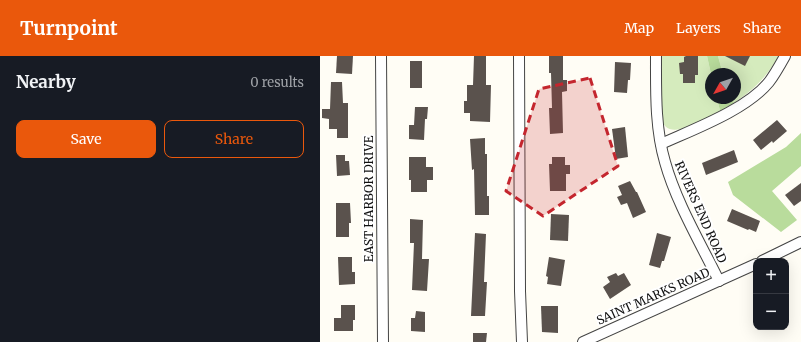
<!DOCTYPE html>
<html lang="en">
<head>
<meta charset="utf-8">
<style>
  body { margin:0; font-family:Merriweather,serif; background:#242831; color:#f1f3f6 }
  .controls { position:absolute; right:12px; bottom:12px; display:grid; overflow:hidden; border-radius:8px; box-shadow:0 4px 16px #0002 }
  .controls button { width:36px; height:36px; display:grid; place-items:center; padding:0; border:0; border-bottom:1px solid #363941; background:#171b24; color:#f1f3f6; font:20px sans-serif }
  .compass { position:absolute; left:385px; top:12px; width:36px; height:36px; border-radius:50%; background:#171b24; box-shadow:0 4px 16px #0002; rotate:230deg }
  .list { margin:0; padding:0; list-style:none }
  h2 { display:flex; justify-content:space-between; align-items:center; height:52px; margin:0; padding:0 16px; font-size:17px }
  h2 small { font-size:13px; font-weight:400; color:#9ea1a6 }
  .actions { display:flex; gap:8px; padding:12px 16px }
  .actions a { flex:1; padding:9px 0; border:1px solid #ea580c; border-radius:8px; text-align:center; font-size:14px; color:#ea580c }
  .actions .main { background:#ea580c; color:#fff }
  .map { position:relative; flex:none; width:481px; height:286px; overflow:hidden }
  header { display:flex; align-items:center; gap:24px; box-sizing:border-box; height:56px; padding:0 20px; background:#ea580c; color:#fff }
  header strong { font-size:19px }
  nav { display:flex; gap:22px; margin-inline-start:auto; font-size:14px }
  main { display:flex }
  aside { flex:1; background:#171b24 }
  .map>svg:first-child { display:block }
  .green { fill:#d5ebbd }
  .forest { fill:#b9dc9c }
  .building { fill:#5a524d }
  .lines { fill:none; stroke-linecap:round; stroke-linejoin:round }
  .street-casing { stroke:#444; stroke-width:12 }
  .street { stroke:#fff; stroke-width:10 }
  .marked { fill:#c4262e; fill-opacity:0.2; stroke:#c4262e; stroke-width:3; stroke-dasharray:8 5; stroke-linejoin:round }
  .labels { text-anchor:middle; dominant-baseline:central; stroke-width:4; stroke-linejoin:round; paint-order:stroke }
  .street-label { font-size:12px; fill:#111; stroke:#fff }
</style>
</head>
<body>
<header>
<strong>Turnpoint</strong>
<nav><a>Map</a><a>Layers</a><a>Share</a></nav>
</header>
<main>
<aside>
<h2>Nearby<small>0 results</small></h2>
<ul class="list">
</ul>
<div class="actions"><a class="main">Save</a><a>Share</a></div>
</aside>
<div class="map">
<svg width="481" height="286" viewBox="0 0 481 286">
  <rect width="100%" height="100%" fill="#fffdf5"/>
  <g class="green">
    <path d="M 341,0 L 387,0 L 391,18 L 391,42 L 397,42 L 400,55 C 385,62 344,91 341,59 Z"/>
    <path d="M 398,0 L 459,0 C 446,21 435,33 414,47 L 412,42 L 415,42 L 415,18 L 403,18 Z"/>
  </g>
  <g class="forest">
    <path d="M 387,0 L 398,0 L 403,18 L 391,18 Z"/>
    <path d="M 397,42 L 412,42 L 414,47 L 400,55 Z"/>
    <path d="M 481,77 L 481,110 L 452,135 L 477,164 L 461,176 L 413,139 L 408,126 L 466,91 Z"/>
  </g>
  <g class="building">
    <path d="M 17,0 L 33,0 L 32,18 L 16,17 Z"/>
    <path d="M 154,0 L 166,0 L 166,29 L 171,29 L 170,66 L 150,65 L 150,57 L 144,57 L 144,45 L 147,45 L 147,29 L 153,29 Z"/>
    <path d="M 229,0 L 243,0 L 243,24 L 247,24 L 247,35 L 242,36 L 243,77 L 230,78 L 229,52 L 232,52 L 231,17 L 229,17 Z"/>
    <path d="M 366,0 L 378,0 L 378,19 L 375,19 L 375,27 L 363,27 L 363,18 L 360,18 L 359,7 L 364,6 L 364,1 Z"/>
    <path d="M 405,0 L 430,0 L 425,10 Z"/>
    <rect x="90" y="5" width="12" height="27"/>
    <path d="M 295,6 L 311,7 L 310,24 L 308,24 L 307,37 L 294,36 Z"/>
    <path d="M 11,26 L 22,26 L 23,47 L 28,47 L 28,82 L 17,82 L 17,73 L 9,73 L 9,63 L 2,62 L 2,53 L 10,53 Z"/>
    <path d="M 95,51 L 108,51 L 107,63 L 105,63 L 104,84 L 89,83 L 89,69 L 94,69 Z"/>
    <path d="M 457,64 L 467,75 L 453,87 L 452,85 L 441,94 L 433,84 Z"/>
    <path d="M 305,71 L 308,101 L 296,103 L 292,73 Z"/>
    <path d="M 165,82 L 165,98 L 167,98 L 167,140 L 169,140 L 169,159 L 155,159 L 154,113 L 152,114 L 150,83 Z"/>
    <path d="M 414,94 L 418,106 L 386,119 L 382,107 Z"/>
    <path d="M 16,99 L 25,99 L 25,105 L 29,105 L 30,119 L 17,120 Z"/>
    <path d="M 89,101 L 106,101 L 106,111 L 113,111 L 113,124 L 107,124 L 107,136 L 91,136 L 91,124 L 89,124 Z"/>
    <path d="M 232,101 L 245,101 L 245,109 L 250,109 L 250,118 L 246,118 L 246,135 L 230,135 L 229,108 L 232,108 Z"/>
    <path d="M 310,125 L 316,136 L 317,136 L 326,156 L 313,162 L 307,147 L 301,149 L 297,141 L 302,139 L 298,130 Z"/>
    <path d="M 481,127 L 481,145 L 474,150 L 465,139 Z"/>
    <path d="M 16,147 L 30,147 L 31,167 L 29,167 L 29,181 L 16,181 Z"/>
    <path d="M 412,153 L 440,165 L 436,176 L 429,173 L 428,174 L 407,165 Z"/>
    <path d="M 231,158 L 249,159 L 248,185 L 230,184 Z"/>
    <path d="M 90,163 L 103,164 L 102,203 L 109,203 L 107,235 L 92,234 L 94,187 L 90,187 Z"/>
    <path d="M 155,177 L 166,178 L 164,226 L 167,226 L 165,260 L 151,260 Z"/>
    <path d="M 337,177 L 351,181 L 344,205 L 342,205 L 340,212 L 329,209 Z"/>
    <path d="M 18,201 L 32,201 L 32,216 L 35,216 L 35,228 L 19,229 Z"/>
    <path d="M 229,201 L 245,204 L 241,230 L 227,228 L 228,221 L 226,220 Z"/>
    <path d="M 296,217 L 298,220 L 304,217 L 311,229 L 290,243 L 283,231 L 290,226 L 287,221 Z"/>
    <path d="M 21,249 L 35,249 L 35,264 L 33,264 L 33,275 L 14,275 L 14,262 L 21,262 Z"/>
    <path d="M 221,250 L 238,250 L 238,277 L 222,276 Z"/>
    <path d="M 96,255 L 105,256 L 105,276 L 91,275 L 91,262 L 95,262 Z"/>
    <path d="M 153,277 L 167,277 L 166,286 L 153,286 Z"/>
  </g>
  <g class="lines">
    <g class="street-casing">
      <g id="street">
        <path d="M 61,0 L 63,286"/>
        <path d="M 199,0 L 200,235 L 202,286"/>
        <path d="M 336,0 C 336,35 335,72 345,106 C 356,146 381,188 399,225"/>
        <path d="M 341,88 C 374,73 426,54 449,26 C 455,18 460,9 465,0"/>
        <path d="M 442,205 L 481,186"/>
        <path d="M 263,286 L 436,208"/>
      </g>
    </g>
    <use href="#street" class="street"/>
  </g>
  <path class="marked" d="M 270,22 L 298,110 L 223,160 L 186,135 L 219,33 Z"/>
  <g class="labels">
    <g class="street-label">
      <text transform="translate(48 143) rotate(-90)">EAST HARBOR DRIVE</text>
      <text transform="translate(381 156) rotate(66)">RIVERS END ROAD</text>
      <text transform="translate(333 240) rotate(-24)">SAINT MARKS ROAD</text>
    </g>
  </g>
</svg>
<div class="controls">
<button>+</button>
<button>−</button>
</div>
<svg class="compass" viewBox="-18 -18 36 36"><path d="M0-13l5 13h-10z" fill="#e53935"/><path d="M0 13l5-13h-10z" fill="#9ea1a6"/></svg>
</div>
</main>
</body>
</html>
